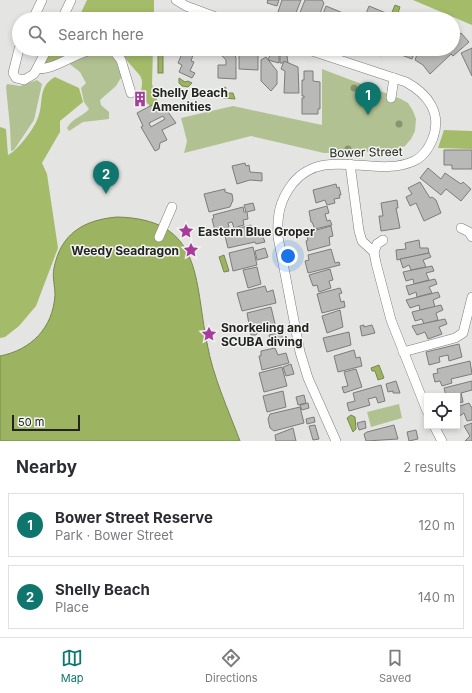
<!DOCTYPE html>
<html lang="en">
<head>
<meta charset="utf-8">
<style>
  body { margin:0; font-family:Inter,sans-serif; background:#f2f2f3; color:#2b2b33 }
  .controls { position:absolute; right:12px; bottom:12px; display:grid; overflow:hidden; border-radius:0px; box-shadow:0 2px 6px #0003 }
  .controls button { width:36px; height:36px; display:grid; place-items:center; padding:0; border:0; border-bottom:1px solid #e1e1e2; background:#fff; color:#2b2b33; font:20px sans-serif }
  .scale { position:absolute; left:12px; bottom:10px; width:68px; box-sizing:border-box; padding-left:4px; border:2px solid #232422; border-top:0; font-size:11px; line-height:14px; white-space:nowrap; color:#232422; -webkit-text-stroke:3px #f1f3ef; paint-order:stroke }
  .you { position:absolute; left:288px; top:256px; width:14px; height:14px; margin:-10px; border:3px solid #fff; border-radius:50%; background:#1a73e8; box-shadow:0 0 0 6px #1a73e833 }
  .badge { display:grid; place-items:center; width:26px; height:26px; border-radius:50%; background:#0f766e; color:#fff; font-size:13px; font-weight:700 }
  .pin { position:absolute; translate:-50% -33px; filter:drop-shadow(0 1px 2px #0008) }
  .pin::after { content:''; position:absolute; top:21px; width:14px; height:12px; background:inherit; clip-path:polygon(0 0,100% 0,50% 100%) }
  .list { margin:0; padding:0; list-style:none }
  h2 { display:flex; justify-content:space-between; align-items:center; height:52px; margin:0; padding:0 16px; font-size:17px }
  h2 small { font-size:13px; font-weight:400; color:#7c7c81 }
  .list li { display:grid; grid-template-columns:26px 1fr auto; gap:12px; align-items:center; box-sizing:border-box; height:64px; margin:0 8px 8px; padding:0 8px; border:1px solid #e1e1e2; border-radius:0px }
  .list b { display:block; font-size:15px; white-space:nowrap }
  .list p { margin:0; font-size:13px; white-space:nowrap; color:#7c7c81 }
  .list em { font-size:13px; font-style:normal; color:#7c7c81 }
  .icon { flex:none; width:22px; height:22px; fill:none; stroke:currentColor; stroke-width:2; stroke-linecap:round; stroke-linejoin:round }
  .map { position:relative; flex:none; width:472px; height:441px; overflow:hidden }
  .search { position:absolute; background:#fff; box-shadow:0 2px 6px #0003; left:12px; right:12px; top:12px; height:44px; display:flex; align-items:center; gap:10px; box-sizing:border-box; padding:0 14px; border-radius:22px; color:#7c7c81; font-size:15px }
  .sheet { height:196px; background:#fff }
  nav { display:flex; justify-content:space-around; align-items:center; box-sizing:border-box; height:56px; border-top:1px solid #e1e1e2; background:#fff; font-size:11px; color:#7c7c81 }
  nav a { display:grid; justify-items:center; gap:2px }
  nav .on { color:#0f766e }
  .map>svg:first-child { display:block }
  .green { fill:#b2c191 }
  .forest { fill:#a4bb69 }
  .water { fill:#9cb361; stroke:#78884e }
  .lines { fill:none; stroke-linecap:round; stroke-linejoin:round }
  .stream { stroke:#78884e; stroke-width:2.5 }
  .building { fill:#b9bab7; stroke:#7c7d7a; fill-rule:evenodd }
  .minor-casing { stroke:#7e7f7c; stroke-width:10 }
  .minor { stroke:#fff; stroke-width:9 }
  .tree { fill:#8a9270 }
  .labels { text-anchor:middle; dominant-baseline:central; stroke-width:3; stroke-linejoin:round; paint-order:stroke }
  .poi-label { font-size:12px; font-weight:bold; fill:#232422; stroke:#f1f3ef; text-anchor:start }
  .street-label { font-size:12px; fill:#232422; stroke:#f1f3ef }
</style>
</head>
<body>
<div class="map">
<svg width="472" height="441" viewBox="0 0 472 441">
  <rect width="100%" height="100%" fill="#e4e5e2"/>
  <g class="green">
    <path d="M 90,53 C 114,52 116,54 122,76 L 116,86 L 100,100 L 101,105 L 109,112 L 109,119 L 83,122 L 69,131 L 67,128 C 72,118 82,117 89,109 L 84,102 L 81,88 L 86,83 L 80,72 L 67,62 Z"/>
    <path d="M 322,69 L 401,99 L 408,103 L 413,111 L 416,119 L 415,131 L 411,139 L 405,146 L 392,151 L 324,153 L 251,136 L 184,153 L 187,141 L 181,118 L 233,106 L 322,125 Z"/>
    <path d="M 37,80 L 42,84 L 34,120 L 14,150 L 11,151 L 10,127 L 6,87 L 7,84 L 20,86 Z"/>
    <path d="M 399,404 L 402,418 L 371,427 L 367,412 Z"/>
  </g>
  <g class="forest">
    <path d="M 87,0 L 154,0 L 154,19 L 78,19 Z"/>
    <path d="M 413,0 L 472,0 L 472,25 Z"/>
    <path d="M 63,49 L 76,49 L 47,65 L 45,60 L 51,50 L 61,52 Z"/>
    <path d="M 116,49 L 153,49 L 152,84 L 158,103 L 150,106 L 140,96 C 145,75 141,78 129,63 C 124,57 123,52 116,49 Z"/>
    <path d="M 55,77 L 79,88 L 83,102 L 60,121 L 60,132 L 42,163 L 47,174 L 58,248 L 36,306 L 19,326 L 5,337 L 0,338 L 0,127 L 6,129 L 8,155 C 17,151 33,130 37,120 C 45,103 36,88 55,77 Z"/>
    <path d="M 444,130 L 472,131 L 472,149 L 438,148 Z"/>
  </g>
  <g class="water">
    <path d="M 395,5 L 400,7 L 396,19 L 390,17 Z"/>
    <rect x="158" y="49" width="5" height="24"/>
    <path d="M 179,78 L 185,82 L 188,81 L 192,83 L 188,87 L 182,86 L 179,83 Z"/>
    <path d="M 224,93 L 233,93 L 235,99 L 223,98 L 222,94 Z"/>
    <path d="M 117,217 C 203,219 194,279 207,343 C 213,377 228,409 240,441 L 0,441 L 0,356 C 31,350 53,328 55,295 C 55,286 52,277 54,268 C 61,233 84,220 117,217 Z"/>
    <path d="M 224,255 L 229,271 L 224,272 L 219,257 Z"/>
    <path d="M 379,365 L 384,378 L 378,380 L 375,371 L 372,371 L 371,368 Z"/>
    <path d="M 351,415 L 355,417 L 356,429 L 353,432 L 347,418 Z"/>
  </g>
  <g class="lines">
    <path class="stream" d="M 225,88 L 227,93"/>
  </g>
  <g class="building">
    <path d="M 268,0 L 267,0 L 279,0 L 277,6 L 267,3 Z"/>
    <path d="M 282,0 L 301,0 L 294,18 L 278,12 Z"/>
    <path d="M 305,0 L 322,0 L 324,3 L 318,19 L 309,19 L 299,15 Z"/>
    <path d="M 326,6 L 343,13 L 341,19 L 321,19 Z"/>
    <path d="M 369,6 L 386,13 L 384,19 L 364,19 Z"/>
    <rect x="157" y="13" width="9" height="6"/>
    <path d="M 461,33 L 469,42 L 453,56 L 451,54 L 430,74 L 423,65 L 415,60 L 419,49 L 427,49 L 434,54 L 435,52 L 438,54 L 443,51 L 445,53 L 448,51 L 447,49 L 453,49 L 453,40 Z"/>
    <path d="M 472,48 L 472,76 L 461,53 Z"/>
    <path d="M 178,49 L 195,49 L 191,61 L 194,62 L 190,71 L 195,73 L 192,78 L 179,72 L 182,65 L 178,63 L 181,56 Z"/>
    <path d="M 205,49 L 216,49 L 216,55 L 208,55 Z"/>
    <path d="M 228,49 L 236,57 L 236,79 L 218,78 L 218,65 L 226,65 L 226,60 L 222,56 Z"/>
    <path d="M 239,49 L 258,49 L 258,70 L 239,69 Z"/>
    <path d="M 374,49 L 384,49 L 381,56 L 373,53 Z"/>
    <path d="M 397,49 L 416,49 L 412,59 L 396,53 Z"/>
    <path d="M 272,50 L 279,53 L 279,63 L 268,60 Z"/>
    <path d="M 280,53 L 287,56 L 288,63 L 280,63 Z"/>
    <path d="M 266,57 L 277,71 L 277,84 L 271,91 L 261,81 L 261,60 Z"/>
    <path d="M 284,61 L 298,67 L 299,93 L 284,93 L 285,71 L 281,69 Z"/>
    <path d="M 304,71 L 313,71 L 313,81 L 320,82 L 320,109 L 318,109 L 318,114 L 302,114 L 302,98 L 304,98 L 304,96 L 302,96 L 302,80 L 304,80 Z"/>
    <path d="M 142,94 L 143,103 L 138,104 L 137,95 Z"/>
    <path d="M 152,105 L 153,107 L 163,105 L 176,123 L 162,130 L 167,140 L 160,143 L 159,149 L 155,151 L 141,127 L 143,126 L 137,113 ZM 163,116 L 165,119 L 151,127 L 149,123 Z"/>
    <path d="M 444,150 L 472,150 L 472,169 L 452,169 L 452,165 L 444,165 Z"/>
    <path d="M 245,163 L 246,166 L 249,165 L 250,172 L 262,173 L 262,181 L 250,180 L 237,184 L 232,166 Z"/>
    <path d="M 428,168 L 441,179 L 445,173 L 461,184 L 463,182 L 471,189 L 461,201 L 446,189 L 441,195 L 420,178 Z"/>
    <path d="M 420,182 L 430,198 L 432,197 L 436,200 L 441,213 L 424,221 L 416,203 L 410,206 L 406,197 L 412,194 L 408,188 Z"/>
    <path d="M 336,184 L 337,188 L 339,187 L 341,195 L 339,195 L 340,198 L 334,199 L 335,203 L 327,205 L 325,200 L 316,203 L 313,190 Z"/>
    <path d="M 225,189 L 225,192 L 232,194 L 233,200 L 230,207 L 209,212 L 204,194 Z"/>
    <path d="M 397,200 L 398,208 L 396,208 L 400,228 L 381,231 L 379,216 L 383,216 L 381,203 Z"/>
    <path d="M 253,203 L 255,210 L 247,212 L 248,219 L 243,220 L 244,225 L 234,228 L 232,222 L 228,223 L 229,227 L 215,231 L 212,219 L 214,218 L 213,215 L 243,207 L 244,212 L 246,212 L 244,205 Z"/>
    <path d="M 327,206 L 329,213 L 325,214 L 327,221 L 330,220 L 332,225 L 315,229 L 312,222 L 311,222 L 309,211 Z"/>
    <path d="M 251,225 L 254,236 L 262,234 L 265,242 L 256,244 L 255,242 L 228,248 L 224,232 Z"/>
    <path d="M 331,226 L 333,236 L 329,237 L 330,245 L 308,251 L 306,241 L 308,240 L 306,233 Z"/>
    <path d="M 419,240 L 420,248 L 428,248 L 429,253 L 397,260 L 396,250 L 406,249 L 405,243 Z"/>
    <path d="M 253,247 L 257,265 L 233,271 L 229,253 Z"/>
    <path d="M 265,248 L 268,257 L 257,260 L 255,251 Z"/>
    <path d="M 331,249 L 335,263 L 339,262 L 340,265 L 308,273 L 305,261 L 309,260 L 308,255 Z"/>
    <path d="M 429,253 L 431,257 L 423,260 L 426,267 L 411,270 L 409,265 L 403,268 L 400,259 Z"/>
    <path d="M 432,266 L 434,271 L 426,273 L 429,280 L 414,284 L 413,279 L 406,281 L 403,272 Z"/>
    <path d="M 257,267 L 261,284 L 248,288 L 243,270 Z"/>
    <path d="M 330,269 L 333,280 L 329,281 L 331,288 L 319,292 L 317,285 L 313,286 L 309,275 Z"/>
    <path d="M 435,279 L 437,284 L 429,287 L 432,293 L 417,297 L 416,292 L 409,295 L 406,286 Z"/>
    <path d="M 265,286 L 267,292 L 273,290 L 276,303 L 242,311 L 237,293 Z"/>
    <path d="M 340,288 L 342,293 L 339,294 L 341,302 L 344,301 L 345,307 L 322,313 L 317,294 Z"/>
    <path d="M 438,292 L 440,297 L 433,300 L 435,307 L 420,310 L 419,305 L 410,308 L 406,300 Z"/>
    <path d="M 441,305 L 443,310 L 436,313 L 438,320 L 424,324 L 422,319 L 415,321 L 412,312 Z"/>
    <path d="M 271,307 L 276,328 L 258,332 L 256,335 L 251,335 L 247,313 Z"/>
    <path d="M 340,310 L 343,327 L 327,333 L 322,316 Z"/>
    <path d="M 445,319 L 447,324 L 439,327 L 442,334 L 428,339 L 425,332 L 417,335 L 412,326 Z"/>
    <path d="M 364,325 L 364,327 L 372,325 L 375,333 L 362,336 L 360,326 Z"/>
    <path d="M 281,332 L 284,344 L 272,347 L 269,335 Z"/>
    <path d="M 349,332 L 351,345 L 327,352 L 323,338 Z"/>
    <path d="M 459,344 L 462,357 L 449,361 L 448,355 L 439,357 L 440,362 L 429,365 L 426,352 Z"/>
    <path d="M 275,348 L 278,355 L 286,353 L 289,363 L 262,370 L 259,356 L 261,356 L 261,351 Z"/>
    <path d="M 354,350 L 356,358 L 360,357 L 362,366 L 338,372 L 334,356 Z"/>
    <path d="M 470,361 L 472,374 L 451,379 L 452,383 L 442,386 L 440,381 L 435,382 L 433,374 L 438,373 L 437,369 Z"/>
    <path d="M 291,364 L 294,374 L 286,376 L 283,367 Z"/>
    <path d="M 282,367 L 287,386 L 264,392 L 259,373 Z"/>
    <path d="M 356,369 L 362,387 L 344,393 L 342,387 L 348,386 L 344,372 Z"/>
    <path d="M 396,381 L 400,393 L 393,393 L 393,391 L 388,392 L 386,384 Z"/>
    <path d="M 472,381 L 472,390 L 461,393 L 463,402 L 457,403 L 457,396 L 446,396 L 444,388 Z"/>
    <path d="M 381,385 L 385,401 L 378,403 L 376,397 L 368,399 L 370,405 L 349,411 L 347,403 L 355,401 L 353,393 Z"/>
    <path d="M 283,391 L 286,407 L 267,412 L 263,396 Z"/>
    <path d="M 304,395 L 306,403 L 298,405 L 296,397 Z"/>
    <path d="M 308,403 L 309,408 L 302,410 L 300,405 Z"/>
    <path d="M 469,403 L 472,408 L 472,420 L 467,421 L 464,413 L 457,418 L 457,407 Z"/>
    <path d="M 300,407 L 304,423 L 274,431 L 270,428 L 268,419 L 270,414 Z"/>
    <path d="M 314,417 L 315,422 L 307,424 L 306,419 Z"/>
    <path d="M 365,421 L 366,428 L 359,430 L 357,423 Z"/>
    <path d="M 472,423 L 472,441 L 465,441 L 470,436 L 464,426 Z"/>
    <path d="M 315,425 L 319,439 L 313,440 L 309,426 Z"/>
    <path d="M 394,425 L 398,439 L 366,441 L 364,434 L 367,432 Z"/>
    <path d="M 293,428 L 296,441 L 276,441 L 275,435 Z"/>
    <path d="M 416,430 L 418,439 L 409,441 L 407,432 Z"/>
  </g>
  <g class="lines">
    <g class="minor-casing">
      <g id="minor">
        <path d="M 176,0 L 186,6 L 221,19"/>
        <path d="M 33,19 L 42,0"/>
        <path d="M 62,19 L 71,0"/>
        <path d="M 19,49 L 13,73 L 16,78 L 24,80 L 34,74 L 47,49"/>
        <path d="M 105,49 L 114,51 L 121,60 L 131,93"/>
        <path d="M 306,49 L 406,82 C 428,94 442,113 433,138 C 429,148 423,157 414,161 C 375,179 324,145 293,183 C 279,201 277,216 278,237 L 300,352 L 308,378 L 336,441"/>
        <path d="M 37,69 C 58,69 74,52 96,49"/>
        <path d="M 391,98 L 394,78"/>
        <path d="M 350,164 L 359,231 L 362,241 L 374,252"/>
        <path d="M 461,228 L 469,232 L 472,237"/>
        <path d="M 159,237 L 172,207"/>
        <path d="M 383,240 L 377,244 L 374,252 L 376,263 L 391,320 L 427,411"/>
        <path d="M 403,352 L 455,338 L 463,333 L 472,297"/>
        <path d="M 434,426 L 442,441"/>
      </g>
    </g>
    <use href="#minor" class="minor"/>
  </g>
  <g class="tree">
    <circle cx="354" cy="88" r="3.5"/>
    <circle cx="399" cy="124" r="3.5"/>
    <circle cx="348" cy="149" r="3.5"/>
  </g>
  <defs>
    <g id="building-bare" transform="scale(1.2)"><path d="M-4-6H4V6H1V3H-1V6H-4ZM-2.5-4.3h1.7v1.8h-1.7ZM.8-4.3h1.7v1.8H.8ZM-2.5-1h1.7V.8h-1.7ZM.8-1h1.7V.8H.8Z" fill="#a83c9d" stroke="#f1f3ef" stroke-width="2.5" paint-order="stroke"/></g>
    <g id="sight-bare" transform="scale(1.2)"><path d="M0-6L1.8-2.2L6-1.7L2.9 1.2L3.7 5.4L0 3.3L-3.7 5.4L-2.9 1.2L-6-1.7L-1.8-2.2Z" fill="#a83c9d" stroke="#f1f3ef" stroke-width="2.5" paint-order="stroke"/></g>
  </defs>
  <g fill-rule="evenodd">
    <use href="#building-bare" x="140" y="99"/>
    <use href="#sight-bare" x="186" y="231"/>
    <use href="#sight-bare" x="191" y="250"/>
    <use href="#sight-bare" x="209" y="334"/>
  </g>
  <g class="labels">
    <g class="poi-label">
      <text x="152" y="92">Shelly Beach<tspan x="152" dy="14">Amenities</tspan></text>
      <text x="198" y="231">Eastern Blue Groper</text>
      <text x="179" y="250" text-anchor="end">Weedy Seadragon</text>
      <text x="221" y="327">Snorkeling and<tspan x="221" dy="14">SCUBA diving</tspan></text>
    </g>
    <g class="street-label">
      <text transform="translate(366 152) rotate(-1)">Bower Street</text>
    </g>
  </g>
</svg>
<div class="controls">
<button><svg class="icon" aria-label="locate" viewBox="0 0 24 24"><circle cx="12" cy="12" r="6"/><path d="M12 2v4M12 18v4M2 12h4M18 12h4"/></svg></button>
</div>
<div class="scale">50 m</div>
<div class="you"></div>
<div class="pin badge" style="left:368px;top:115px">1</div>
<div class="pin badge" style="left:106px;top:194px">2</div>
<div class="search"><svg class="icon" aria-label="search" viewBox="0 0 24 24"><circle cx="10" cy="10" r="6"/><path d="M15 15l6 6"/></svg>Search here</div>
</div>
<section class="sheet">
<h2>Nearby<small>2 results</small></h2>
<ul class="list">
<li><span class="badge">1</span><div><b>Bower Street Reserve</b><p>Park · Bower Street</p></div><em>120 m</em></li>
<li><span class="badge">2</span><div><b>Shelly Beach</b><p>Place</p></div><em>140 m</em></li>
</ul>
</section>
<nav>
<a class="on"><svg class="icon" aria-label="map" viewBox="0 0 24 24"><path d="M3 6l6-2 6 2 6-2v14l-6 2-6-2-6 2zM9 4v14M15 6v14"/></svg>Map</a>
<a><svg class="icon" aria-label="directions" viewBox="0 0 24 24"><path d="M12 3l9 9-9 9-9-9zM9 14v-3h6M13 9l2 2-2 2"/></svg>Directions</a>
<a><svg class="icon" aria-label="saved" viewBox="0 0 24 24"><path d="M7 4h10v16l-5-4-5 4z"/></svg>Saved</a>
</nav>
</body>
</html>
